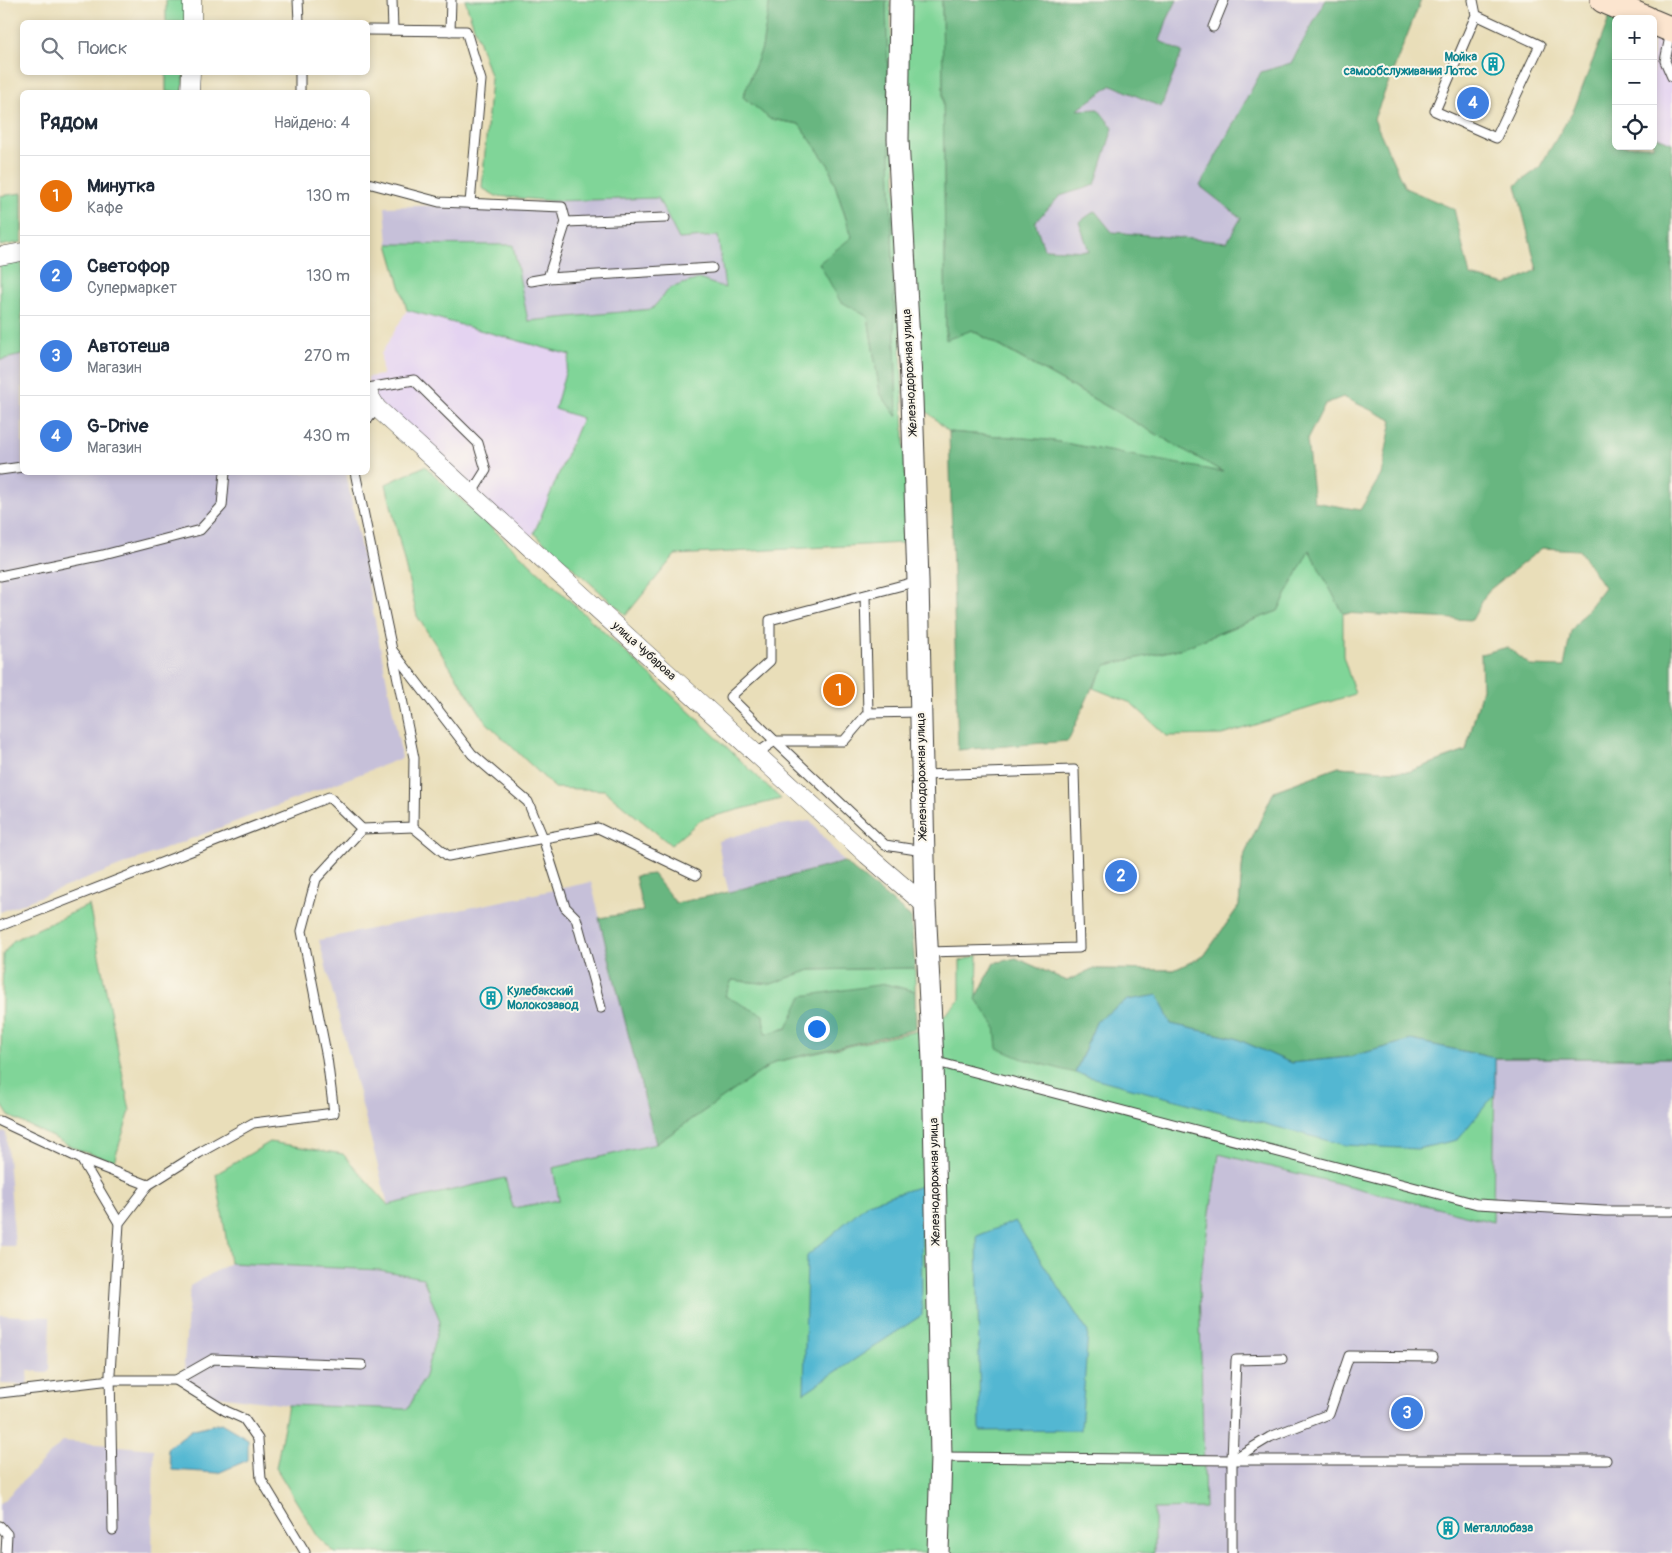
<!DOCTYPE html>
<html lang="ru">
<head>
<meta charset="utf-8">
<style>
  body { margin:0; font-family:Pangolin,sans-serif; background:#f6f6f7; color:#1f2937 }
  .controls { position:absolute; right:15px; top:15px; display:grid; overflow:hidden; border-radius:8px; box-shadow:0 2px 8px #0003 }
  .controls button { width:45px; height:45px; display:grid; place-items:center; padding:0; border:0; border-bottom:1px solid #e0e1e3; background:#fff; color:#1f2937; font:25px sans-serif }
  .you { position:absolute; left:816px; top:1028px; width:18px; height:18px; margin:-12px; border:4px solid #fff; border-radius:50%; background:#1a73e8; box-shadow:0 0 0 8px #1a73e833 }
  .badge { display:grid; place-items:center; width:32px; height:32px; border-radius:50%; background:#db2777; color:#fff; font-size:16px; font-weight:700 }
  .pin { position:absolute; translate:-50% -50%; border:2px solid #fff; box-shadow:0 1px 5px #0006 }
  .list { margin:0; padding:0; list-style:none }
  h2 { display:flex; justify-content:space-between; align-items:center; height:65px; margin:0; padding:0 20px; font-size:21px }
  h2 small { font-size:16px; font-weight:400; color:#747a83 }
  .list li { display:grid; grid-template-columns:32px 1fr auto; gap:15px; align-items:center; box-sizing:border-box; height:80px; padding:0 20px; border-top:1px solid #e0e1e3 }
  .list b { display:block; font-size:19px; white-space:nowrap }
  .list p { margin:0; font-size:16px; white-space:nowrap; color:#747a83 }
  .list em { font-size:16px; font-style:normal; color:#747a83 }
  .icon { flex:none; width:28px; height:28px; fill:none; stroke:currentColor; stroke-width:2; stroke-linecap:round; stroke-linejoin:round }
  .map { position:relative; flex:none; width:1672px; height:1553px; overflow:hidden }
  .search { position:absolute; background:#fff; box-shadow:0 2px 8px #0003; left:20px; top:20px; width:350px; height:55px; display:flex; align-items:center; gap:12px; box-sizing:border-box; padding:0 18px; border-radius:8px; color:#747a83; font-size:19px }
  .panel { position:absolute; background:#fff; box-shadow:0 2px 8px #0003; left:20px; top:90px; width:350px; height:385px; border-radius:8px }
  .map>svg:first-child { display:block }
  .built { fill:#e4d3f1 }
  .industrial { fill:#c6c0d9 }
  .green { fill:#80d598; stroke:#4e785a }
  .forest { fill:#68b680; stroke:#42694e; fill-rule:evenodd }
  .water { fill:#53b7d2; stroke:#386a77 }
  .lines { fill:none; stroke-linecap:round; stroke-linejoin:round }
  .service-casing { stroke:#3b3934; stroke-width:11 }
  .minor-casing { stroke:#3b3934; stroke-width:19 }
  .tertiary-casing { stroke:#3b3934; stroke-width:23 }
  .secondary-casing { stroke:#3b3934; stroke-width:27 }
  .service { stroke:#fff; stroke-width:9 }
  .minor { stroke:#fff; stroke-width:18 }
  .tertiary { stroke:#fff; stroke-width:21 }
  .secondary { stroke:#fce5cf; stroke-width:25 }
  .labels { text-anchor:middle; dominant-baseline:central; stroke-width:4; stroke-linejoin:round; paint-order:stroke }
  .culture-label { font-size:12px; font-weight:bold; fill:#0d838f; stroke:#fbf7ec; text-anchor:start }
  .street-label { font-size:12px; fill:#1c1c1c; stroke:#fbf7ec }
</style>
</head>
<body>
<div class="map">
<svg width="1672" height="1553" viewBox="0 0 1672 1553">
  <rect width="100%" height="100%" fill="#fbf7ec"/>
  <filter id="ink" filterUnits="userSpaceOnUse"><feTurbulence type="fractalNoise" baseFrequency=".02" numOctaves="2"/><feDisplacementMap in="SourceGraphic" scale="10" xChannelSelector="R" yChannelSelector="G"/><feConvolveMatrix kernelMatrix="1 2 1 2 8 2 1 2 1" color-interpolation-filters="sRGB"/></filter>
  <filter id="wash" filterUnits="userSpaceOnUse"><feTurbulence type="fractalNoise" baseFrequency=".0096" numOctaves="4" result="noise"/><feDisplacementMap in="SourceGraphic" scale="20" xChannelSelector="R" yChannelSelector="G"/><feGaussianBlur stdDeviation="1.12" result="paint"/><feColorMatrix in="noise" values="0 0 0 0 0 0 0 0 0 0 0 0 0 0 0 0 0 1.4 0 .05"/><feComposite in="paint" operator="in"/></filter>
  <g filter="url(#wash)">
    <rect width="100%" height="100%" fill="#e9deb9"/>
    <g class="built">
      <path d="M 1653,33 L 1672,41 L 1672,143 L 1653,135 Z"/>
      <path d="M 407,310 L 570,355 L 555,409 L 582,417 L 528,546 L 368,393 L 368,377 L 382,375 L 381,354 Z"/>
    </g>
    <g class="industrial">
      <path d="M 966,0 L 1382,0 L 1275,387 L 966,284 Z"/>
      <path d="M 659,198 L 679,239 L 718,236 L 725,288 L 670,288 L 652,309 L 527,321 L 513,245 L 388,244 L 385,207 Z"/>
      <path d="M 22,355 L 22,472 L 346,473 L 402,758 L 0,912 L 0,360 Z"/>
      <path d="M 810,821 L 844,862 L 729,892 L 724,874 L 718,841 L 765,827 Z"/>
      <path d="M 591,882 L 656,1144 L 553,1168 L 559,1200 L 513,1208 L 505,1179 L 388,1205 L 319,940 Z"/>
      <path d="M 1495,1058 L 1672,1058 L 1672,1553 L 1154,1553 L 1153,1509 L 1204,1508 L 1199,1285 L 1219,1153 L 1493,1222 Z"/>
      <path d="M 6,1132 L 15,1246 L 0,1246 L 0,1133 Z"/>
      <path d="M 230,1263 L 380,1270 L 423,1278 L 440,1321 L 425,1376 L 408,1409 L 288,1405 L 210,1395 L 188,1381 L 184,1364 L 190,1286 Z"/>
      <path d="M 0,1315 L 50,1317 L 49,1372 L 28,1371 L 27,1385 L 1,1384 Z"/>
      <path d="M 63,1441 L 154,1449 L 152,1553 L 0,1553 L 0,1504 Z"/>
    </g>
    <g class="green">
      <rect x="166" y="0" width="19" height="22"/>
      <path d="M 465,0 L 770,0 L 762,48 L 743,97 L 770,119 L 799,124 L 829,166 L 852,238 L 840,300 L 868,317 L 880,393 L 897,417 L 886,0 L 890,0 L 907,529 L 902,543 L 675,555 L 626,615 L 534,533 L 582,418 L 555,409 L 570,355 L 407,310 L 388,244 L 513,245 L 528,321 L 652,309 L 670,288 L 699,279 L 725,288 L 718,236 L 679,239 L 658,198 L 552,201 L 496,196 L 482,188 L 491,78 Z"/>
      <path d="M 906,0 L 942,0 L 946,339 L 971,330 L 1225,473 L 1048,440 L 949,432 L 920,405 L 906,138 Z"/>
      <path d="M 166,73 L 184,73 L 183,92 L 166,92 Z"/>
      <path d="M 22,193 L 22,242 L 0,246 L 0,196 Z"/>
      <path d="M 22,261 L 22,355 L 0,360 L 0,264 Z"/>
      <path d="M 425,466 L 692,714 L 781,799 L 702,819 L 671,845 L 604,790 L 555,788 L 486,722 L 417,616 L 386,484 Z"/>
      <path d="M 1309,549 L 1343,613 L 1343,656 L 1355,694 L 1222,735 L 1167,736 L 1131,703 L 1093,688 L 1106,665 L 1183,648 L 1234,627 L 1278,611 Z"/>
      <path d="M 1482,689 L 1672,1058 L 1495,1058 L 1493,1222 L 1219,1154 L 1199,1285 L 1205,1508 L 1154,1509 L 1154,1553 L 335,1553 L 318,1537 L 276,1468 L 288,1405 L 408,1409 L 425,1376 L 440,1321 L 423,1278 L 380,1270 L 230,1263 L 216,1174 L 270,1142 L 343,1154 L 388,1205 L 505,1178 L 513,1208 L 559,1200 L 553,1168 L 656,1144 L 775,1062 L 931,1028 L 960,1000 L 960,961 L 978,955 L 977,997 L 994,963 L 1016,958 L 1067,981 L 1092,969 L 1174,970 L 1204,956 L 1239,906 L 1243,858 L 1274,791 L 1339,767 L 1408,772 L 1466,751 Z"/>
      <path d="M 89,905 L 130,1111 L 114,1161 L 81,1151 L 9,1116 L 0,1102 L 3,954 L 14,940 Z"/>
      <path d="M 915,968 L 915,991 L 885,984 L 787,1028 L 765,1034 L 725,996 L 732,980 L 771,984 L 810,970 Z"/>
    </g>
    <g class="forest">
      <path d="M 770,0 L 886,0 L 897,417 L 880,393 L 868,317 L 840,301 L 819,263 L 852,237 L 829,166 L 799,124 L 770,119 L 743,97 L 762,48 Z"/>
      <path d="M 942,0 L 1177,0 L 1167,20 L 1160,41 L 1182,52 L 1161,107 L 1112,85 L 1077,110 L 1098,109 L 1113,128 L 1095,185 L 1060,196 L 1035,222 L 1044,249 L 1089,251 L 1079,222 L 1095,211 L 1112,232 L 1227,242 L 1241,218 L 1200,186 L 1261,72 L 1291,63 L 1326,0 L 1421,0 L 1374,119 L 1405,188 L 1454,209 L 1470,276 L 1507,285 L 1537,270 L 1516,185 L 1539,168 L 1574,109 L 1610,16 L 1616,19 L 1616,146 L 1653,146 L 1653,135 L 1672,143 L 1672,1058 L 1495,1058 L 1411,1040 L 1349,1057 L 1291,1063 L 1235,1038 L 1171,1024 L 1097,1020 L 1075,1073 L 1023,1059 L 997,1048 L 995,1026 L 976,999 L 994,963 L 1016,958 L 1067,981 L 1092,969 L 1174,970 L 1204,956 L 1239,906 L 1243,858 L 1274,791 L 1339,767 L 1408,772 L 1466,751 L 1482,689 L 1481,654 L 1508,647 L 1531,666 L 1564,667 L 1571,631 L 1604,587 L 1579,550 L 1542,548 L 1488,591 L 1472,620 L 1343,613 L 1309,550 L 1278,611 L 1234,627 L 1183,648 L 1106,665 L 1092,688 L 1068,741 L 958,750 L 949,432 L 1048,440 L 1223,472 L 972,330 L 946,340 ZM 1343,397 L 1392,420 L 1381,475 L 1360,510 L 1314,502 L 1307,440 L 1325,404 Z"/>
      <path d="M 844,862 L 911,917 L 915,968 L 810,970 L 771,984 L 732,980 L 725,996 L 763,1015 L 765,1034 L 787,1028 L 802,996 L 885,984 L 915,991 L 916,1029 L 775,1062 L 656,1144 L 599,918 L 643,911 L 635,876 L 653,874 L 676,903 L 729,892 Z"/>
    </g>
    <g class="water">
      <path d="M 1158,995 L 1171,1024 L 1235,1038 L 1291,1063 L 1349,1057 L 1411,1040 L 1495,1058 L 1495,1094 L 1457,1140 L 1417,1149 L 1344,1145 L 1075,1073 L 1097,1020 L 1128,1000 Z"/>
      <path d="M 921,1186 L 922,1315 L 804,1393 L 807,1256 L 868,1203 Z"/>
      <path d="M 1015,1221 L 1088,1332 L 1081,1430 L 980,1431 L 977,1236 Z"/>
      <path d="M 221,1423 L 248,1439 L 248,1460 L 218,1473 L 172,1470 L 167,1448 L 193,1429 Z"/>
    </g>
  </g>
  <g filter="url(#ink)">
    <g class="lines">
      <g class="service-casing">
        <g id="service">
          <path d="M 298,0 L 299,22"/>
          <path d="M 392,0 L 393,30"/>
          <path d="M 1473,0 L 1476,15 L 1435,111 L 1496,138 L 1540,45 L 1476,15"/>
          <path d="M 1213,27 L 1224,0"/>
          <path d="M 368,30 L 466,31 L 481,80 L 470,203"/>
          <path d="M 450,31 L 451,0"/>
          <path d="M 1671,32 L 1665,61 L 1672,77"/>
          <path d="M 300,72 L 300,92"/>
          <path d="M 368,183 L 439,202 L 562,207 L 566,222 L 548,278"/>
          <path d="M 566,222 L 665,218"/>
          <path d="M 531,281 L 548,278 L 712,268"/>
          <path d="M 368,388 L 414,380 L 478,443 L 486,470 L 471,494"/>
          <path d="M 368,419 L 377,408"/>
          <path d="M 0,470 L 22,467"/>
          <path d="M 355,472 L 392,650 L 472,754 L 528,802 L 543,838 L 565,907 L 576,918 L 601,1008"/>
          <path d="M 0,576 L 103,555 L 200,530 L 222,506 L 225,472"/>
          <path d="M 865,595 L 770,620 L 770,661 L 730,697 L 775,741 L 844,741 L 868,713 L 865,595 L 918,581"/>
          <path d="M 868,713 L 921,712"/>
          <path d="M 757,753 L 775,741 L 885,845 L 923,851"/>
          <path d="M 922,775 L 1074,770 L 1079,948 L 927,952"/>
          <path d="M 413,827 L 448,856 L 598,828 L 696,875"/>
          <path d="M 0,926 L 329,797 L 362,829 L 413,827 L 414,758 L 392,650"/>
          <path d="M 933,1061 L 1477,1204 L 1605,1211 L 1672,1211"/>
          <path d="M 0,1121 L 81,1159 L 119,1223"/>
          <path d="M 81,1159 L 148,1185"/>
          <path d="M 176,1380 L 226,1411 L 244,1419 L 258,1439 L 261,1479 L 305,1552"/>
          <path d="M 0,1393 L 111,1380 L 176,1380 L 213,1359 L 362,1365"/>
          <path d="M 941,1457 L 1232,1460 L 1606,1460"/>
          <path d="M 1232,1460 L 1270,1437 L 1329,1414 L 1349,1356 L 1433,1357"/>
          <path d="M 0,1526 L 7,1534 L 6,1553"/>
          <path d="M 113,1530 L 110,1374 L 119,1223 L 148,1185 L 199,1153 L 253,1123 L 334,1113 L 327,1058 L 302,931 L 316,879 L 362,829"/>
          <path d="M 1232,1553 L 1232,1460 L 1236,1360 L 1282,1359"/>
        </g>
      </g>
      <g class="minor-casing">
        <g id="minor">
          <path d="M 192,22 L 192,0"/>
          <path d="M 190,92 L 191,72"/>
          <path d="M 0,256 L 22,252"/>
          <path d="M 368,393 L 377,408 L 867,855 L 925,905"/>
        </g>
      </g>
      <g class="tertiary-casing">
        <path id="tertiary" d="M 900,0 L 898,139 L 912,398 L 918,581 L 925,905 L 933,1061 L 941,1457 L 938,1553"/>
      </g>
      <g class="secondary-casing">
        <g id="secondary">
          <path d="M 1603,0 L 1647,19"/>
          <path d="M 1653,22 L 1672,30"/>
        </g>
      </g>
      <use href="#service" class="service"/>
      <use href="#minor" class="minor"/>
      <use href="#tertiary" class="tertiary"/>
      <use href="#secondary" class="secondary"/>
    </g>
  </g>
  <defs>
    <g id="building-ring" transform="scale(1.125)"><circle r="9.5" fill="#fbf7ec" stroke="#0f9aa8" stroke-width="1.5"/><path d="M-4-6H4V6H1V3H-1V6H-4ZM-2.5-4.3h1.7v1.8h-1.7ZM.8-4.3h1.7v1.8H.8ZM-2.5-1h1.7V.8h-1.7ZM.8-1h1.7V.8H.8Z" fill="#0f9aa8"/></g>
  </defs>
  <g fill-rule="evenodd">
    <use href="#building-ring" x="1493" y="64"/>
    <use href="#building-ring" x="491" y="998"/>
    <use href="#building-ring" x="1448" y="1528"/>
  </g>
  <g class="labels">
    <g class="culture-label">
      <text x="1477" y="57" text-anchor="end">Мойка<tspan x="1477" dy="14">самообслуживания Лотос</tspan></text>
      <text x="507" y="991">Кулебакский<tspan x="507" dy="14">Молокозавод</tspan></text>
      <text x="1464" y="1528">Металлобаза</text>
    </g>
    <g class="street-label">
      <text transform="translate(910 372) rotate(-93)">Железнодорожная улица</text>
      <text transform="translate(644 651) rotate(42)">улица Чубарова</text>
      <text transform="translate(922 776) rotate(-91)">Железнодорожная улица</text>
      <text transform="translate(935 1181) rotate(-91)">Железнодорожная улица</text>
    </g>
  </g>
</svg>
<div class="controls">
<button>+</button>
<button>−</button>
<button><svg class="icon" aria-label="locate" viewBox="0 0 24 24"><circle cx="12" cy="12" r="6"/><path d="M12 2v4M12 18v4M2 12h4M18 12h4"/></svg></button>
</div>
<div class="you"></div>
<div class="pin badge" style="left:839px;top:690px;background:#e8710a">1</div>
<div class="pin badge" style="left:1121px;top:876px;background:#3f7fe0">2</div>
<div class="pin badge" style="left:1407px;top:1413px;background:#3f7fe0">3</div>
<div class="pin badge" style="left:1473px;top:103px;background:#3f7fe0">4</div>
<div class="search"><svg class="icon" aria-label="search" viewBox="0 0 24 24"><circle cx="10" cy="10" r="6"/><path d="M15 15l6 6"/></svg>Поиск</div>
<section class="panel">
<h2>Рядом<small>Найдено: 4</small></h2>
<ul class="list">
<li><span class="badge" style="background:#e8710a">1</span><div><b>Минутка</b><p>Кафе</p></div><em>130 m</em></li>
<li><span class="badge" style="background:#3f7fe0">2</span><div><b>Светофор</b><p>Супермаркет</p></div><em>130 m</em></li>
<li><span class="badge" style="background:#3f7fe0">3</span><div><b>Автотеша</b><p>Магазин</p></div><em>270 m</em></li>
<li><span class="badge" style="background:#3f7fe0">4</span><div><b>G-Drive</b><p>Магазин</p></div><em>430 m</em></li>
</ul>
</section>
</div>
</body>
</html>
